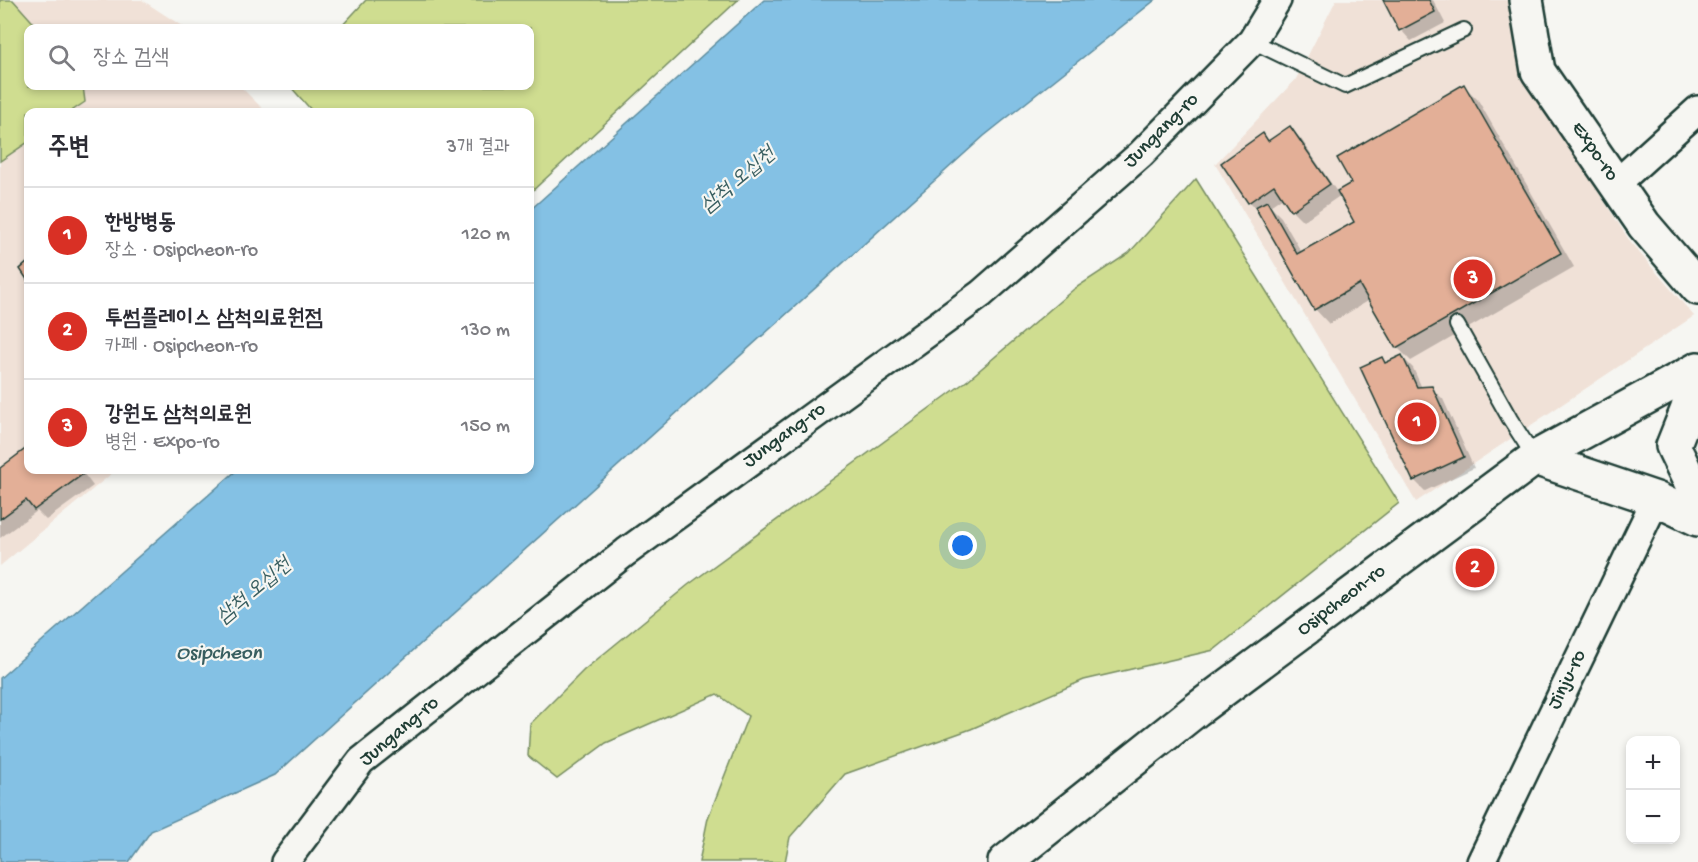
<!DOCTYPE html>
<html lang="ko">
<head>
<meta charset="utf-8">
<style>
  body { margin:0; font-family:"Gochi Hand","Poor Story",sans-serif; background:#f2f2f3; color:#2b2b33 }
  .controls { position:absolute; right:18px; bottom:18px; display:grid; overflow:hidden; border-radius:12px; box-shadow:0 3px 9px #0003 }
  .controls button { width:54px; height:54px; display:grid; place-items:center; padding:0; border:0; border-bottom:2px solid #e1e1e2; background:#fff; color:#2b2b33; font:30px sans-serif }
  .you { position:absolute; left:963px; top:546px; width:21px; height:21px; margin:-15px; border:4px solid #fff; border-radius:50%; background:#1a73e8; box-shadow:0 0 0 9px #1a73e833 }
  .badge { display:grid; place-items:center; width:39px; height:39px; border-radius:50%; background:#d93025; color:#fff; font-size:20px; font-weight:700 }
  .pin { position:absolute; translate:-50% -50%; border:3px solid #fff; box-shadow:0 2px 6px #0006 }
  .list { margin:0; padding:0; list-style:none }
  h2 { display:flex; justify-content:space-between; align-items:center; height:78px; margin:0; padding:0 24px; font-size:26px }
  h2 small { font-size:20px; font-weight:400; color:#7c7c81 }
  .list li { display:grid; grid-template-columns:39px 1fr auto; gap:18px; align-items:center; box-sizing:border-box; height:96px; padding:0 24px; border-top:2px solid #e1e1e2 }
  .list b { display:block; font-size:22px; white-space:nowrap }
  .list p { margin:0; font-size:20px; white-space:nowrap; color:#7c7c81 }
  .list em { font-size:20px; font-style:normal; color:#7c7c81 }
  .icon { flex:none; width:33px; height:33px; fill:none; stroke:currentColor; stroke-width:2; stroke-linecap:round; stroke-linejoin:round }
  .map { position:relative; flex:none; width:1698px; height:862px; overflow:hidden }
  .search { position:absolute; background:#fff; box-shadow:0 3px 9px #0003; left:24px; top:24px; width:510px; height:66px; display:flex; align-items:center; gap:15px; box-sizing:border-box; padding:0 21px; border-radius:12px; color:#7c7c81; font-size:22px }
  .panel { position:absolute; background:#fff; box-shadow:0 3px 9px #0003; left:24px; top:108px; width:510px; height:366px; border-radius:12px }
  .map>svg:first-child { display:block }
  .built { fill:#f0e1d7 }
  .green { fill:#cfdd90; stroke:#778d62; stroke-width:1.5 }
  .water { fill:#84c1e4; stroke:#5c8c9e; stroke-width:1.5 }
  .shadow { fill:#0003; fill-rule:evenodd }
  .building { fill:#e3af97; stroke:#1f3d34; stroke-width:1.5 }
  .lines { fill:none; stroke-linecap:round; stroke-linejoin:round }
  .lane-casing { stroke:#1f3d34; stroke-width:18 }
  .street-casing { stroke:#1f3d34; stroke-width:32 }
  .secondary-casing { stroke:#1f3d34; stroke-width:38 }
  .lane { stroke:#f6f6f2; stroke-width:14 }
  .street { stroke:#f6f6f2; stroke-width:27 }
  .secondary { stroke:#f6f6f2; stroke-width:33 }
  .labels { text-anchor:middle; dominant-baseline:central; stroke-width:4.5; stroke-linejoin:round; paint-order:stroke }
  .street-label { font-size:20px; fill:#1f3d34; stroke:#f6f6f2 }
  .water-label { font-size:21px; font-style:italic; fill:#385e60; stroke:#f6f6f2 }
</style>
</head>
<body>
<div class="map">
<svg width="1698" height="862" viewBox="0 0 1698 862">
  <rect width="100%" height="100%" fill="#f6f6f2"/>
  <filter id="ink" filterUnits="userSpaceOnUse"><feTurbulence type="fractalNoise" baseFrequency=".0167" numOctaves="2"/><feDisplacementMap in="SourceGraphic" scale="12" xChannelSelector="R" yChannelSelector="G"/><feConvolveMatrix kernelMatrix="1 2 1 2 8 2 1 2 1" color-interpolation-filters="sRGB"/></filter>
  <g filter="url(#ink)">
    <g class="built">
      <path d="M 0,0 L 142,0 L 185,28 L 28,28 L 28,86 L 240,86 L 266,112 L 28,112 L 28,470 L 116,470 L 0,566 Z"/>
      <path d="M 1336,0 L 1508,0 L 1520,70 L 1631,243 L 1694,316 L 1416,502 L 1215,164 L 1296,79 Z"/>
    </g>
    <g class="green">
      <path d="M 0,0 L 13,0 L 38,28 L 28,28 L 28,86 L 83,86 L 85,102 L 70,112 L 28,112 L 28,142 L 0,161 Z"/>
      <path d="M 366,0 L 738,0 L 530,193 L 530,112 L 313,112 L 290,86 L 530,86 L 530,28 L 340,28 Z"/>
      <path d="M 1196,179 L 1399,503 L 1214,650 L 1084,680 L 971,729 L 845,774 L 790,837 L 785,862 L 699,862 L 708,818 L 748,716 L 717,694 L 606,743 L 557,779 L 528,756 L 530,724 L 584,670 L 688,585 L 968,380 L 1074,289 L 1129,253 Z"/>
    </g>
    <path class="water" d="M 764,0 L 1155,0 L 984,136 L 275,775 L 151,831 L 129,862 L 0,862 L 0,678 L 237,470 L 530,470 L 530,210 Z"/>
    <g class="shadow">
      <path d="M 1385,0 L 1433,0 L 1445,23 L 1411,41 L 1401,30 Z"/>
      <path d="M 1464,86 L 1478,100 L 1574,267 L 1411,361 L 1397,347 L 1370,300 L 1329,324 L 1315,309 L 1260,213 L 1249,202 L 1263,135 L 1269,142 L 1290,128 L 1301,139 L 1337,192 L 1353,183 ZM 1341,195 L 1356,222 L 1302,253 L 1281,217 L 1270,206 L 1283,197 L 1292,210 L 1303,221 Z"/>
      <path d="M 1402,357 L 1413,368 L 1422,388 L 1431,388 L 1443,399 L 1474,468 L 1425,491 L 1414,480 L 1382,358 L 1387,364 Z"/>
      <path d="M 28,449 L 28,470 L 81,470 L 93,486 L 46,520 L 37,511 L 0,538 L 0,470 Z"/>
    </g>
    <g class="building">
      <path d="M 1383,0 L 1429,0 L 1435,12 L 1399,31 Z"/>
      <path d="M 1464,84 L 1561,253 L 1396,348 L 1359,284 L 1314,310 L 1255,207 L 1267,201 L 1297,254 L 1354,222 L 1337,191 L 1351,183 L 1337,158 Z"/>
      <path d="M 1290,126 L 1330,184 L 1291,211 L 1274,185 L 1248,203 L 1221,163 L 1263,133 L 1268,141 Z"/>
      <path d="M 28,262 L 28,281 L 20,269 Z"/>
      <path d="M 1402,355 L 1417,387 L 1432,386 L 1464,457 L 1413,481 L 1360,367 L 1382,357 L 1385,363 Z"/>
      <path d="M 28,447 L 28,470 L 80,470 L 83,474 L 34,510 L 26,500 L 0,519 L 0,468 Z"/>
    </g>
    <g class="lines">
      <g class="lane-casing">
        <g id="lane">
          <path d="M 1252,41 L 1345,86 L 1464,30"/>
          <path d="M 1457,325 L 1510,419 L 1535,458"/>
        </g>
      </g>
      <g class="street-casing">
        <g id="street">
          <path d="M 1616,184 L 1698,110"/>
          <path d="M 285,862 L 361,761 L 626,552 L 981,294 L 1141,154 L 1252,41 L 1277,0"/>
          <path d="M 1481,862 L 1656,499"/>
        </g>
      </g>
      <g class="secondary-casing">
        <g id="secondary">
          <path d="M 1526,0 L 1538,71 L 1644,225 L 1698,288"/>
          <path d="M 1698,376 L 1687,411 L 1673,446 L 1698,498"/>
          <path d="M 1535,458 L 1656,499 L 1698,519"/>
          <path d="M 1005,862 L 1196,710 L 1535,458 L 1698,369"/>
        </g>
      </g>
      <use href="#lane" class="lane"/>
      <use href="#street" class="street"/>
      <use href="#secondary" class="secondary"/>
    </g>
  </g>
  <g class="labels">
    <g class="street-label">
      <text transform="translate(1162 131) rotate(-45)">Jungang-ro</text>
      <text transform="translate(1594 152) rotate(55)">Expo-ro</text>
      <text transform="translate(785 436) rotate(-36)">Jungang-ro</text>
      <text transform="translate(1342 601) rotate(-37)">Osipcheon-ro</text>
      <text transform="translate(1568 680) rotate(-64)">Jinju-ro</text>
      <text transform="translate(400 732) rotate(-40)">Jungang-ro</text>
    </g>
    <g class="water-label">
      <text transform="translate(739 181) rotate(-40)">삼척 오십천</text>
      <text transform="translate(255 592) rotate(-40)">삼척 오십천</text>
      <text x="219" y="654">Osipcheon</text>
    </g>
  </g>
</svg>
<div class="controls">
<button>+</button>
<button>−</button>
</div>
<div class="you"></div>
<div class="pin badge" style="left:1417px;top:422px">1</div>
<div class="pin badge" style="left:1475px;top:568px">2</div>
<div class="pin badge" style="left:1473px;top:279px">3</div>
<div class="search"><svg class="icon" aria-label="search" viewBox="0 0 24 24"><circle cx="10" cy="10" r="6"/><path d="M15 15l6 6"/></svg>장소 검색</div>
<section class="panel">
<h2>주변<small>3개 결과</small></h2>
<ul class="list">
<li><span class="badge">1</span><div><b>한방병동</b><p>장소 · Osipcheon-ro</p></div><em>120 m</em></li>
<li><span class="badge">2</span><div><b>투썸플레이스 삼척의료원점</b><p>카페 · Osipcheon-ro</p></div><em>130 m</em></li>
<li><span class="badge">3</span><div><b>강원도 삼척의료원</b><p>병원 · Expo-ro</p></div><em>150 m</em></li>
</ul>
</section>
</div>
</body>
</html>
